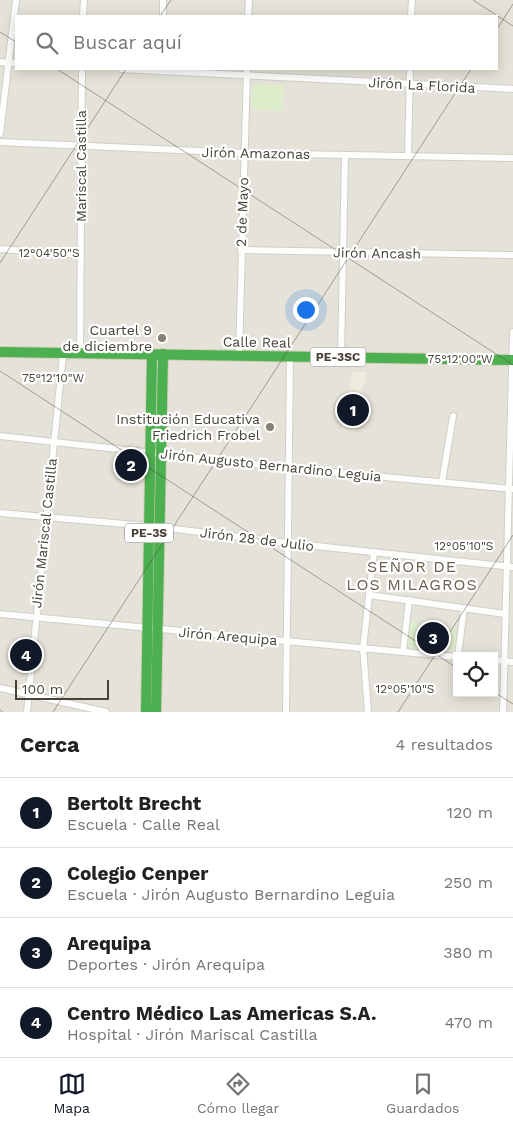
<!DOCTYPE html>
<html lang="es">
<head>
<meta charset="utf-8">
<style>
  body { margin:0; font-family:"Work Sans",sans-serif; background:#f2f2f2; color:#222 }
  .controls { position:absolute; right:15px; bottom:15px; display:grid; overflow:hidden; border-radius:0px; box-shadow:0 2px 12px #0003 }
  .controls button { width:45px; height:45px; display:grid; place-items:center; padding:0; border:0; border-bottom:1px solid #e0e0e0; background:#fff; color:#222; font:25px sans-serif }
  .scale { position:absolute; left:15px; bottom:12px; width:94px; box-sizing:border-box; padding-left:5px; border:2px solid #484337; border-top:0; font-size:14px; line-height:18px; white-space:nowrap; color:#484337; -webkit-text-stroke:4px #fff; paint-order:stroke }
  .you { position:absolute; left:305px; top:309px; width:18px; height:18px; margin:-12px; border:4px solid #fff; border-radius:50%; background:#1a73e8; box-shadow:0 0 0 8px #1a73e833 }
  .badge { display:grid; place-items:center; width:32px; height:32px; border-radius:50%; background:#111827; color:#fff; font-size:16px; font-weight:700 }
  .pin { position:absolute; translate:-50% -50%; border:2px solid #fff; box-shadow:0 1px 5px #0006 }
  .list { margin:0; padding:0; list-style:none }
  h2 { display:flex; justify-content:space-between; align-items:center; height:65px; margin:0; padding:0 20px; font-size:21px }
  h2 small { font-size:16px; font-weight:400; color:#767676 }
  .list li { display:grid; grid-template-columns:32px 1fr auto; gap:15px; align-items:center; box-sizing:border-box; height:70px; padding:0 20px; border-top:1px solid #e0e0e0 }
  .list b { display:block; font-size:19px; white-space:nowrap }
  .list p { margin:0; font-size:16px; white-space:nowrap; color:#767676 }
  .list em { font-size:16px; font-style:normal; color:#767676 }
  .icon { flex:none; width:28px; height:28px; fill:none; stroke:currentColor; stroke-width:2; stroke-linecap:round; stroke-linejoin:round }
  .map { position:relative; flex:none; width:513px; height:712px; overflow:hidden }
  .search { position:absolute; background:#fff; box-shadow:0 2px 12px #0003; left:15px; right:15px; top:15px; height:55px; display:flex; align-items:center; gap:12px; box-sizing:border-box; padding:0 18px; border-radius:0px; color:#767676; font-size:19px }
  .sheet { height:345px; background:#fff }
  nav { display:flex; justify-content:space-around; align-items:center; box-sizing:border-box; height:70px; border-top:1px solid #e0e0e0; background:#fff; font-size:14px; color:#767676 }
  nav a { display:grid; justify-items:center; gap:2px }
  nav .on { color:#111827 }
  .map>svg:first-child { display:block }
  .residential { fill:#e5e3d9; fill-rule:evenodd }
  .education { fill:#efecde }
  .green { fill:#ddedcc }
  .lines { fill:none; stroke-linecap:round; stroke-linejoin:round }
  .street-casing { stroke:#cfcec9; stroke-width:8 }
  .fast-casing { stroke:#d4ceb9; stroke-width:12 }
  .street { stroke:#fdfdfc; stroke-width:6 }
  .fast { stroke:#4caf50; stroke-width:10 }
  .ticks { fill:none; stroke:#484337; stroke-width:1; stroke-opacity:0.45 }
  .poi-dot { fill:#838076; stroke:#fff; stroke-width:2 }
  .labels { text-anchor:middle; dominant-baseline:central; stroke-width:4.5; stroke-linejoin:round; paint-order:stroke }
  .shield { fill:#fff; stroke:#7f7b73; stroke-width:1 }
  .shield-label { font-size:12px; font-weight:bold; fill:#484337 }
  .street-label { font-size:14px; fill:#484337; stroke:#fff }
  .poi-label { font-size:14px; fill:#484337; stroke:#fff; text-anchor:end }
  .quarter-label { font-size:16px; letter-spacing:1px; fill:#6b614e; stroke:#fff }
  .ticks-label { font-size:12px; text-anchor:middle; fill:#484337; stroke:#fff; stroke-width:4.5; stroke-linejoin:round; paint-order:stroke }
</style>
</head>
<body>
<div class="map">
<svg width="513" height="712" viewBox="0 0 513 712">
  <rect width="100%" height="100%" fill="#f1f1ec"/>
  <path class="residential" d="M 0,0 L 513,0 L 513,712 L 0,712 ZM 16,16 L 497,16 L 497,69 L 16,69 ZM 457,656 L 494,656 L 494,693 L 457,693 Z"/>
  <g class="education">
    <path d="M 353,372 L 366,372 L 355,434 L 342,430 Z"/>
    <path d="M 118,456 L 145,460 L 143,475 L 116,471 Z"/>
  </g>
  <g class="green">
    <path d="M 253,84 L 284,85 L 282,111 L 251,109 Z"/>
    <path d="M 409,621 L 459,631 L 457,651 L 408,647 L 407,645 Z"/>
  </g>
  <g class="lines">
    <g class="street-casing">
      <g id="street">
        <path d="M 163,0 L 163,16"/>
        <path d="M 83,16 L 84,0"/>
        <path d="M 248,16 L 249,0"/>
        <path d="M 411,16 L 412,0"/>
        <path d="M 0,62 L 16,63"/>
        <path d="M 122,69 L 513,89"/>
        <path d="M 0,134 L 16,0"/>
        <path d="M 0,142 L 244,153 L 513,158"/>
        <path d="M 408,156 L 410,69"/>
        <path d="M 0,249 L 81,255"/>
        <path d="M 241,250 L 513,255"/>
        <path d="M 80,354 L 82,69"/>
        <path d="M 239,356 L 247,69"/>
        <path d="M 341,357 L 345,155"/>
        <path d="M 0,436 L 289,468 L 513,489"/>
        <path d="M 442,482 L 453,416"/>
        <path d="M 0,513 L 159,527 L 288,543 L 513,567"/>
        <path d="M 369,595 L 505,614"/>
        <path d="M 0,614 L 457,657"/>
        <path d="M 403,652 L 409,600"/>
        <path d="M 458,656 L 464,608"/>
        <path d="M 494,660 L 513,662"/>
        <path d="M 0,688 L 106,712"/>
        <path d="M 27,712 L 63,354"/>
        <path d="M 286,712 L 290,357"/>
        <path d="M 368,712 L 363,648 L 374,552"/>
        <path d="M 503,712 L 513,332"/>
      </g>
    </g>
    <g class="fast-casing">
      <g id="fast">
        <path d="M 0,352 L 513,360"/>
        <path d="M 146,712 L 152,354"/>
        <path d="M 156,712 L 163,354"/>
      </g>
    </g>
    <use href="#street" class="street"/>
    <use href="#fast" class="fast"/>
  </g>
  <path class="ticks" d="M 473,0 L 513,26M 160,16 L 171,0M 497,29 L 513,4M 0,32 L 16,42M 57,69 L 513,365M 0,263 L 126,69M 0,371 L 457,668M 494,692 L 513,704M 0,710 L 3,712M 53,712 L 471,69M 398,712 L 513,535"/>
  <g class="poi-dot">
    <circle cx="162" cy="338" r="5"/>
    <circle cx="270" cy="427" r="5"/>
  </g>
  <g class="labels">
    <g class="shield">
      <rect x="310.5" y="347.5" width="55" height="19" rx="4"/>
      <rect x="125" y="523.5" width="48" height="19" rx="4"/>
    </g>
    <g class="shield-label">
      <text x="338" y="357">PE-3SC</text>
      <text x="149" y="533">PE-3S</text>
    </g>
    <g class="street-label">
      <text transform="translate(422 85) rotate(3)">Jirón La Florida</text>
      <text transform="translate(256 153) rotate(1)">Jirón Amazonas</text>
      <text transform="translate(81 166) rotate(-90)">Mariscal Castilla</text>
      <text transform="translate(242 212) rotate(-88)">2 de Mayo</text>
      <text transform="translate(377 253) rotate(1)">Jirón Ancash</text>
      <text transform="translate(257 342) rotate(1)">Calle Real</text>
      <text transform="translate(271 465) rotate(6)">Jirón Augusto Bernardino Leguia</text>
      <text transform="translate(44 533) rotate(-84)">Jirón Mariscal Castilla</text>
      <text transform="translate(257 539) rotate(7)">Jirón 28 de Julio</text>
      <text transform="translate(228 636) rotate(5)">Jirón Arequipa</text>
    </g>
    <g class="poi-label">
      <text x="152" y="330">Cuartel 9<tspan x="152" dy="16">de diciembre</tspan></text>
      <text x="260" y="419">Institución Educativa<tspan x="260" dy="16">Friedrich Frobel</tspan></text>
    </g>
    <g class="quarter-label">
      <text x="412" y="566">SEÑOR DE<tspan x="412" dy="18">LOS MILAGROS</tspan></text>
    </g>
  </g>
  <g class="ticks-label">
    <text x="49" y="257">12°04'50"S</text>
    <text x="460" y="363">75°12'00"W</text>
    <text x="53" y="382">75°12'10"W</text>
    <text x="464" y="550">12°05'10"S</text>
    <text x="405" y="693">12°05'10"S</text>
  </g>
</svg>
<div class="controls">
<button><svg class="icon" aria-label="locate" viewBox="0 0 24 24"><circle cx="12" cy="12" r="6"/><path d="M12 2v4M12 18v4M2 12h4M18 12h4"/></svg></button>
</div>
<div class="scale">100 m</div>
<div class="you"></div>
<div class="pin badge" style="left:353px;top:410px">1</div>
<div class="pin badge" style="left:131px;top:465px">2</div>
<div class="pin badge" style="left:433px;top:638px">3</div>
<div class="pin badge" style="left:26px;top:655px">4</div>
<div class="search"><svg class="icon" aria-label="search" viewBox="0 0 24 24"><circle cx="10" cy="10" r="6"/><path d="M15 15l6 6"/></svg>Buscar aquí</div>
</div>
<section class="sheet">
<h2>Cerca<small>4 resultados</small></h2>
<ul class="list">
<li><span class="badge">1</span><div><b>Bertolt Brecht</b><p>Escuela · Calle Real</p></div><em>120 m</em></li>
<li><span class="badge">2</span><div><b>Colegio Cenper</b><p>Escuela · Jirón Augusto Bernardino Leguia</p></div><em>250 m</em></li>
<li><span class="badge">3</span><div><b>Arequipa</b><p>Deportes · Jirón Arequipa</p></div><em>380 m</em></li>
<li><span class="badge">4</span><div><b>Centro Médico Las Americas S.A.</b><p>Hospital · Jirón Mariscal Castilla</p></div><em>470 m</em></li>
</ul>
</section>
<nav>
<a class="on"><svg class="icon" aria-label="map" viewBox="0 0 24 24"><path d="M3 6l6-2 6 2 6-2v14l-6 2-6-2-6 2zM9 4v14M15 6v14"/></svg>Mapa</a>
<a><svg class="icon" aria-label="directions" viewBox="0 0 24 24"><path d="M12 3l9 9-9 9-9-9zM9 14v-3h6M13 9l2 2-2 2"/></svg>Cómo llegar</a>
<a><svg class="icon" aria-label="saved" viewBox="0 0 24 24"><path d="M7 4h10v16l-5-4-5 4z"/></svg>Guardados</a>
</nav>
</body>
</html>
